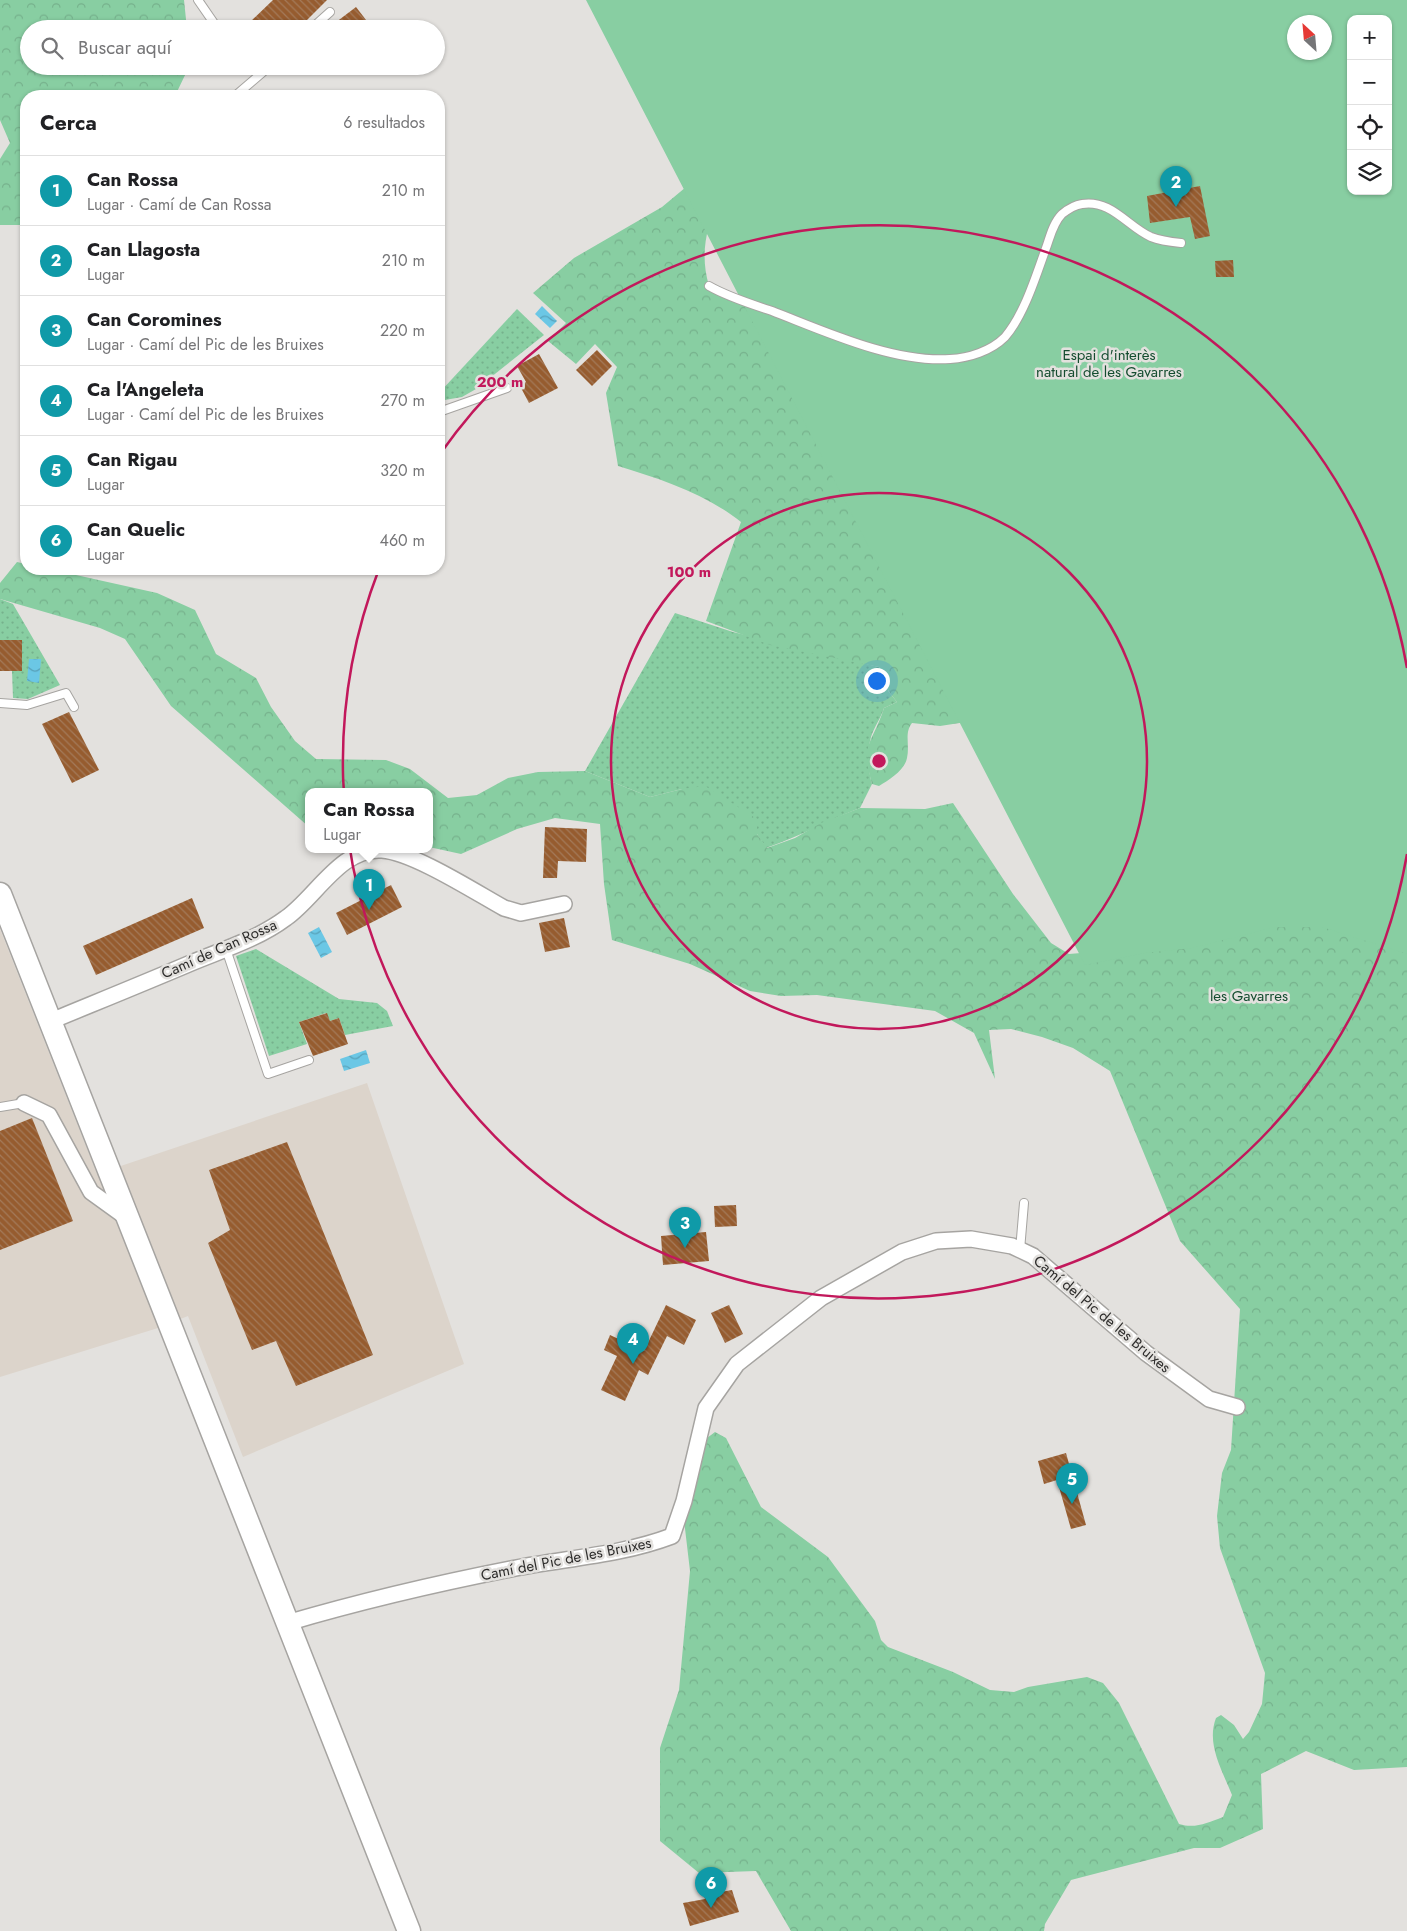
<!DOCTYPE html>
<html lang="es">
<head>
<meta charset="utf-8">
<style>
  body { margin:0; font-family:Jost,sans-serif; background:#f2f2f2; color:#202124 }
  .controls { position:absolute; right:15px; top:15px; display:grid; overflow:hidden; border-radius:10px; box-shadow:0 1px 4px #0004 }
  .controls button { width:45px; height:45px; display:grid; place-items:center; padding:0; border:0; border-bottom:1px solid #e0e0e0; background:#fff; color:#202124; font:25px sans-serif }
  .compass { position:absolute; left:1287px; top:15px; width:45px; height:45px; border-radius:50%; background:#fff; box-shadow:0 1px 4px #0004; rotate:334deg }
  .you { position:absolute; left:876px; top:680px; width:18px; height:18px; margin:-12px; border:4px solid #fff; border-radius:50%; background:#1a73e8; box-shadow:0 0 0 8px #1a73e833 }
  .badge { display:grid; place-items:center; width:32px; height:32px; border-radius:50%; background:#946c16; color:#fff; font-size:16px; font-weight:700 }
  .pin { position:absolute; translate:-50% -41px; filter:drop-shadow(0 1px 2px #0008) }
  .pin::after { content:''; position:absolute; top:26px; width:18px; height:15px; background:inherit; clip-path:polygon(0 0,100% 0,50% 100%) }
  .popup { position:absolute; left:305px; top:788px; width:128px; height:65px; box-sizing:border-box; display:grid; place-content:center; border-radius:10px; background:#fff; filter:drop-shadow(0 1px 4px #0005); font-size:16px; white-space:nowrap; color:#757577 }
  .popup b { font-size:19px; color:#202124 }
  .popup::after { content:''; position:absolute; left:50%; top:100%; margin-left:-10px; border:10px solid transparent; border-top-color:#fff }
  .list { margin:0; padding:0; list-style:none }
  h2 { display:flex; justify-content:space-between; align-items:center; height:65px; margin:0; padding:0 20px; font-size:21px }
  h2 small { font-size:16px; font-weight:400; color:#757577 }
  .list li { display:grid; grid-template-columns:32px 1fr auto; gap:15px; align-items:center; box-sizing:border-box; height:70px; padding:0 20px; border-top:1px solid #e0e0e0 }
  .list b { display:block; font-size:19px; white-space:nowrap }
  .list p { margin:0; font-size:16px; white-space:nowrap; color:#757577 }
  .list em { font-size:16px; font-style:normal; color:#757577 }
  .icon { flex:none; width:28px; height:28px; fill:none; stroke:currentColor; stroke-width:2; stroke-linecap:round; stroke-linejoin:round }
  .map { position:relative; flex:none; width:1407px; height:1931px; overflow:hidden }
  .search { position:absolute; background:#fff; box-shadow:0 1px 4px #0004; left:20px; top:20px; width:425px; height:55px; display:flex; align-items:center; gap:12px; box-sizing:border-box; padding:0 18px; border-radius:28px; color:#757577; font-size:19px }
  .panel { position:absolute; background:#fff; box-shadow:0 1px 4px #0004; left:20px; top:90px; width:425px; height:485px; border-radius:20px }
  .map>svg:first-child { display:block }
  .built { fill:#dcd4cb }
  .grass { fill:url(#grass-dots) }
  .forest { fill:url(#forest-crowns); fill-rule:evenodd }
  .park { fill:#88cea2; fill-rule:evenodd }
  .water { fill:url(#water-waves) }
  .building { fill:url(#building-back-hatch) }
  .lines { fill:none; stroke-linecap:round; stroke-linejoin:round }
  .service-casing { stroke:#a6a4a1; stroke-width:10 }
  .minor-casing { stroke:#a6a4a1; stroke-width:18 }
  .secondary-casing { stroke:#a6a4a1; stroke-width:25 }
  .service { stroke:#fff; stroke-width:8 }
  .minor { stroke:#fff; stroke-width:15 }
  .secondary { stroke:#fff; stroke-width:22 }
  .ring { fill:none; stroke:#c2185b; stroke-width:2.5 }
  .labels { text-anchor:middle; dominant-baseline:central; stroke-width:5; stroke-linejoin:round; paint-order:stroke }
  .park-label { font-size:15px; fill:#154d30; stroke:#e3e1de }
  .street-label { font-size:15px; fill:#2e2d2c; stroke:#e3e1de }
  .centre { fill:#c2185b; stroke:#e3e1de; stroke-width:2.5 }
  .ring-label { font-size:15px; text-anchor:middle; font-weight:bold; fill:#c2185b; stroke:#e3e1de; stroke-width:5; stroke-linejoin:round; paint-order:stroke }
</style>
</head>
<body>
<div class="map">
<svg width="1407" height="1931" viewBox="0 0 1407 1931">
  <defs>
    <pattern id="grass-dots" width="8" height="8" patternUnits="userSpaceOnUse" patternTransform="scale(1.25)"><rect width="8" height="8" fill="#88cea2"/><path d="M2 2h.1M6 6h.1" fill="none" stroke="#76b18c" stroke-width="1.8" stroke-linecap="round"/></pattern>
    <pattern id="forest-crowns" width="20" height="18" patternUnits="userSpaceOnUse" patternTransform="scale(1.25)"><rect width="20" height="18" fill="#88cea2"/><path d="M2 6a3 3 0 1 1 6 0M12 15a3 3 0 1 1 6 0" fill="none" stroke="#76b18c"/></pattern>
    <pattern id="water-waves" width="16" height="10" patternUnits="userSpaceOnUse" patternTransform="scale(1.25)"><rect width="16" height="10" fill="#6bc7e5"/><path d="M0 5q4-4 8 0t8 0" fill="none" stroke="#58a2ba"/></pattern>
    <pattern id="building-back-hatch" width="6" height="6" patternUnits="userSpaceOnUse" patternTransform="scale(1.25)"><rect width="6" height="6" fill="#965c2f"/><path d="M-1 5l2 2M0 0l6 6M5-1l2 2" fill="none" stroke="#a37a5a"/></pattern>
  </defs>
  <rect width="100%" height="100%" fill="#e3e1de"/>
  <path class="built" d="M 0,929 L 97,1174 L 367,1083 L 464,1364 L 243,1457 L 188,1316 L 158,1328 L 0,1377 Z"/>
  <g class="grass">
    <path d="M 517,309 L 544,335 L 476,389 L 462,397 L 439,401 L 439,393 Z"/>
    <path d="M 0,599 L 13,604 L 60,685 L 28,699 L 13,698 L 12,671 L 0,640 Z"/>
    <path d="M 675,613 L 733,632 L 879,667 L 889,692 L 897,702 L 884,708 C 881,718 874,727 871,737 C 867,751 868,770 872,784 L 860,808 C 828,820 799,837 766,848 L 757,834 L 682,789 L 650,797 L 585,771 Z"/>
    <path d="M 256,949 L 339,999 L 377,1003 L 387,1011 L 393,1026 L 345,1035 L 339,1018 L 330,1021 L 326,1013 L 299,1022 L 307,1044 L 269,1056 L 236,956 Z"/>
  </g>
  <g class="forest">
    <path d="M 0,0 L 184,0 L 187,29 L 29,29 L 29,66 L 187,66 L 186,73 L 175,96 L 26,96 L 26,225 L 0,225 L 0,159 L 10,143 L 0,120 Z"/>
    <path d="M 915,0 L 992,82 L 1407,0 L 1388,19 L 1351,19 L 1037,711 L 940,726 L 912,723 C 904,733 910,745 907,758 C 905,770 889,780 879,786 L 872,784 C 860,742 873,743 884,708 L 897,702 L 889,692 L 879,667 L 770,645 L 706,621 L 741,522 C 706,494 661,479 618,466 L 606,393 L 617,367 L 595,344 L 576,364 L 548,341 L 566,323 L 533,293 L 574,258 L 662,207 L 692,182 L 717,196 C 708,229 699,251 709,286 L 807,325 ZM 1294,22 L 1324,22 L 1324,52 L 1294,52 Z"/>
    <path d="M 1407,522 L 1407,1767 L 1354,1770 L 1306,1751 L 1261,1774 L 1263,1829 L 1220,1848 L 1194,1848 L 1071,1880 L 1045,1924 L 1044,1931 L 791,1931 L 756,1871 L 699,1873 L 660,1841 L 660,1748 L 679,1690 L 690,1571 L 684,1520 L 703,1441 L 715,1432 L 726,1438 L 761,1507 L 828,1557 L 875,1621 L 881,1640 L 888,1647 L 953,1672 L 990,1690 L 1014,1692 L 1028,1687 L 1087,1677 L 1103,1683 L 1119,1703 L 1179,1824 C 1195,1829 1207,1823 1223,1817 L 1232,1795 C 1222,1770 1206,1744 1216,1718 L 1221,1715 L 1234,1725 L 1243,1739 L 1249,1732 L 1262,1704 L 1265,1673 L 1220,1548 L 1217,1516 L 1222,1473 L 1231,1450 L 1240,1309 L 1180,1241 L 1110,1071 L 1073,1048 L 1042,1037 L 1011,1029 L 989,1030 L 995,1079 L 974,1033 L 935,1011 L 817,995 L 781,996 L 750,991 L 690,964 L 612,940 L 604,884 L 600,824 L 555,818 L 517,829 L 461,854 L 429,847 L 429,791 L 309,791 L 309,827 L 171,706 L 125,639 L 100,628 L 0,599 L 0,583 L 17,562 L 26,564 L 26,569 L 49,569 L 157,593 L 195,610 L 216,654 L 256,678 L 271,707 L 295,741 L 316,759 L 386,760 L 410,769 L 448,798 L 477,795 L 508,778 L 538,772 L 585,771 L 650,797 L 682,789 L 705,786 L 757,819 L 757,834 L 767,848 L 795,838 L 821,823 L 860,808 L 925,809 L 953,803 L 1013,894 L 1051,943 L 1069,954 L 1081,953 Z"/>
  </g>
  <path class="park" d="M 586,0 L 1407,0 L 1407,954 L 1322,927 L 1275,927 L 1192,948 L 1145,953 L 1085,965 ZM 1351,19 L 1388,19 L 1388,191 L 1351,191 ZM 1294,22 L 1324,22 L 1324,52 L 1294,52 Z"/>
  <g class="water">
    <path d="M 542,306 L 557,321 L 550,328 L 535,314 Z"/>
    <path d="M 29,659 L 41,659 L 39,683 L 27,681 Z"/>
    <path d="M 319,927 L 332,952 L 321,958 L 308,933 Z"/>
    <path d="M 366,1050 L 370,1063 L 344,1071 L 340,1059 Z"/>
  </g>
  <g class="building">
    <path d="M 273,0 L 327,0 L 298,29 L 259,29 L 251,21 Z"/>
    <path d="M 356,7 L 373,29 L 327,29 Z"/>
    <path d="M 1200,186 L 1210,236 L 1195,239 L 1190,217 L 1150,223 L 1147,196 Z"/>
    <path d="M 1233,260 L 1234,277 L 1216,277 L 1215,261 Z"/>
    <path d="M 597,350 L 612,366 L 592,386 L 576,370 Z"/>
    <path d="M 539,354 L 558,388 L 529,403 L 520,386 L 526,382 L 517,366 Z"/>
    <rect x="0" y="640" width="22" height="31"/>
    <path d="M 69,712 L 99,770 L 72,783 L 42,724 Z"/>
    <path d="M 545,827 L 587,829 L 586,862 L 558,861 L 557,878 L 543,878 Z"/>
    <path d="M 391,885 L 402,907 L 347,935 L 336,913 Z"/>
    <path d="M 192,898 L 204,928 L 96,975 L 83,946 Z"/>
    <path d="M 564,918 L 570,947 L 545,952 L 539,923 Z"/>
    <path d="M 327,1013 L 330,1021 L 339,1018 L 348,1044 L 313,1056 L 299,1022 Z"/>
    <path d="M 32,1118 L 73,1221 L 0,1250 L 0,1131 Z"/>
    <path d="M 287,1142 L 373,1355 L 296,1386 L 276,1341 L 252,1350 L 208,1243 L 230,1230 L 209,1170 Z"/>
    <path d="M 736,1205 L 737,1226 L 715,1227 L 714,1206 Z"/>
    <path d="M 706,1232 L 709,1261 L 663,1265 L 661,1236 Z"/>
    <path d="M 666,1305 L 696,1320 L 684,1345 L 667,1336 L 648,1375 L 639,1370 L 625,1401 L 601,1390 L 617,1356 L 604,1350 L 610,1335 L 644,1351 Z"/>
    <path d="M 729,1305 L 743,1334 L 725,1343 L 711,1313 Z"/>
    <path d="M 1066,1453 L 1086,1525 L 1071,1529 L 1057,1480 L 1044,1484 L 1038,1461 Z"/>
    <path d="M 732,1890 L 739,1912 L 690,1926 L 683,1903 L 705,1899 L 704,1895 Z"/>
  </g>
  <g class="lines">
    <g class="service-casing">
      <g id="service">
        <path d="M 198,0 L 218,29"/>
        <path d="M 311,29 L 330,12"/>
        <path d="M 235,96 L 270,66"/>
        <path d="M 709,286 C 728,297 751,304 772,311 C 824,331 893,363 950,359 C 969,358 991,351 1005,337 C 1024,315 1036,276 1046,248 C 1050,237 1053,223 1062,214 C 1067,210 1075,205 1082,204 C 1111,199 1128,227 1151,237 C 1161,241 1171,242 1181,243"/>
        <path d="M 439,412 L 507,388"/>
        <path d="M 0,703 L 27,705 L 66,693 L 74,707"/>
        <path d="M 226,949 L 268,1074 L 309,1060"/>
        <path d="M 0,1107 L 24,1103"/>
        <path d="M 1020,1250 L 1024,1203"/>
      </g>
    </g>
    <g class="minor-casing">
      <g id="minor">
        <path d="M 51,1021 C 97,1002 144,983 191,963 C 222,950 258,939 286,918 C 316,897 341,847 382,850 C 413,852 475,892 504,908 L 521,913 L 564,904"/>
        <path d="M 24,1103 L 49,1115 L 91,1192 L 127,1218"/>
        <path d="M 287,1623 C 362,1601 439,1583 516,1568 C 568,1558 622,1555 672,1536 L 684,1501 L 706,1408 L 737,1364 L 821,1298 L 902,1252 L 936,1241 L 971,1239 L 1012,1246 L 1033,1256 L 1146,1353 L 1209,1399 L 1237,1407"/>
      </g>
    </g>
    <g class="secondary-casing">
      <path id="secondary" d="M 0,894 L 409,1931"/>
    </g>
    <use href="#service" class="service"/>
    <use href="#minor" class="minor"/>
    <use href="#secondary" class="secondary"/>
  </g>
  <g class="ring">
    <circle cx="879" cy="761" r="268"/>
    <path d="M1407 854A536 536 0 1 1 379 569M440 454A536 536 0 0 1 1407 668"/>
  </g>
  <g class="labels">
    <g class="park-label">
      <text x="1109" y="355">Espai d'interès<tspan x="1109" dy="17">natural de les Gavarres</tspan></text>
      <text x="1249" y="996">les Gavarres</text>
    </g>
    <g class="street-label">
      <text transform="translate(219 949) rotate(-24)">Camí de Can Rossa</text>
      <text transform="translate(1102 1314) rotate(40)">Camí del Pic de les Bruixes</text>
      <text transform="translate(566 1559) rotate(-11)">Camí del Pic de les Bruixes</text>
    </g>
  </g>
  <circle cx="879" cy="761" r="8" class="centre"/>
  <g class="ring-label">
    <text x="500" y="387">200 m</text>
    <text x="689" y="577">100 m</text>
  </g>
</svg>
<div class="controls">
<button>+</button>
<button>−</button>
<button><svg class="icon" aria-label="locate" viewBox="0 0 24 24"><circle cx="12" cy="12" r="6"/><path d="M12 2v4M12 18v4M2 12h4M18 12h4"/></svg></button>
<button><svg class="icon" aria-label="layers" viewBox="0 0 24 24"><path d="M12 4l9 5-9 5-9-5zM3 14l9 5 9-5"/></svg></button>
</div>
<svg class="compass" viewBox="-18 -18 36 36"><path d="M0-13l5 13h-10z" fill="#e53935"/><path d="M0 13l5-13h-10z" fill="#757577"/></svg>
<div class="you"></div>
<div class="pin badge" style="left:369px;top:910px;background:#0f9aa8">1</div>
<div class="popup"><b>Can Rossa</b>Lugar</div>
<div class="pin badge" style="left:1176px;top:207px;background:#0f9aa8">2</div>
<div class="pin badge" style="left:685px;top:1248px;background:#0f9aa8">3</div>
<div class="pin badge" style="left:633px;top:1364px;background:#0f9aa8">4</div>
<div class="pin badge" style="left:1072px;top:1504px;background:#0f9aa8">5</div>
<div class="pin badge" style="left:711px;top:1908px;background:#0f9aa8">6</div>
<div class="search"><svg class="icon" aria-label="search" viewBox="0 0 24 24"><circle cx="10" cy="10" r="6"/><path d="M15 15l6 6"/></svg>Buscar aquí</div>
<section class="panel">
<h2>Cerca<small>6 resultados</small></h2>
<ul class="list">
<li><span class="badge" style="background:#0f9aa8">1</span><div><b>Can Rossa</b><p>Lugar · Camí de Can Rossa</p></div><em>210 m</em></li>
<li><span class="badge" style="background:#0f9aa8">2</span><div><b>Can Llagosta</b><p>Lugar</p></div><em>210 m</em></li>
<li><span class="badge" style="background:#0f9aa8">3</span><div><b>Can Coromines</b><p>Lugar · Camí del Pic de les Bruixes</p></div><em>220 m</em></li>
<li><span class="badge" style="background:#0f9aa8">4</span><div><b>Ca l'Angeleta</b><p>Lugar · Camí del Pic de les Bruixes</p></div><em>270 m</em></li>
<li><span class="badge" style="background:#0f9aa8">5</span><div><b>Can Rigau</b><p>Lugar</p></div><em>320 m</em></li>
<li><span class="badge" style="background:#0f9aa8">6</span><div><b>Can Quelic</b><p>Lugar</p></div><em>460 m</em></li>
</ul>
</section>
</div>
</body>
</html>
